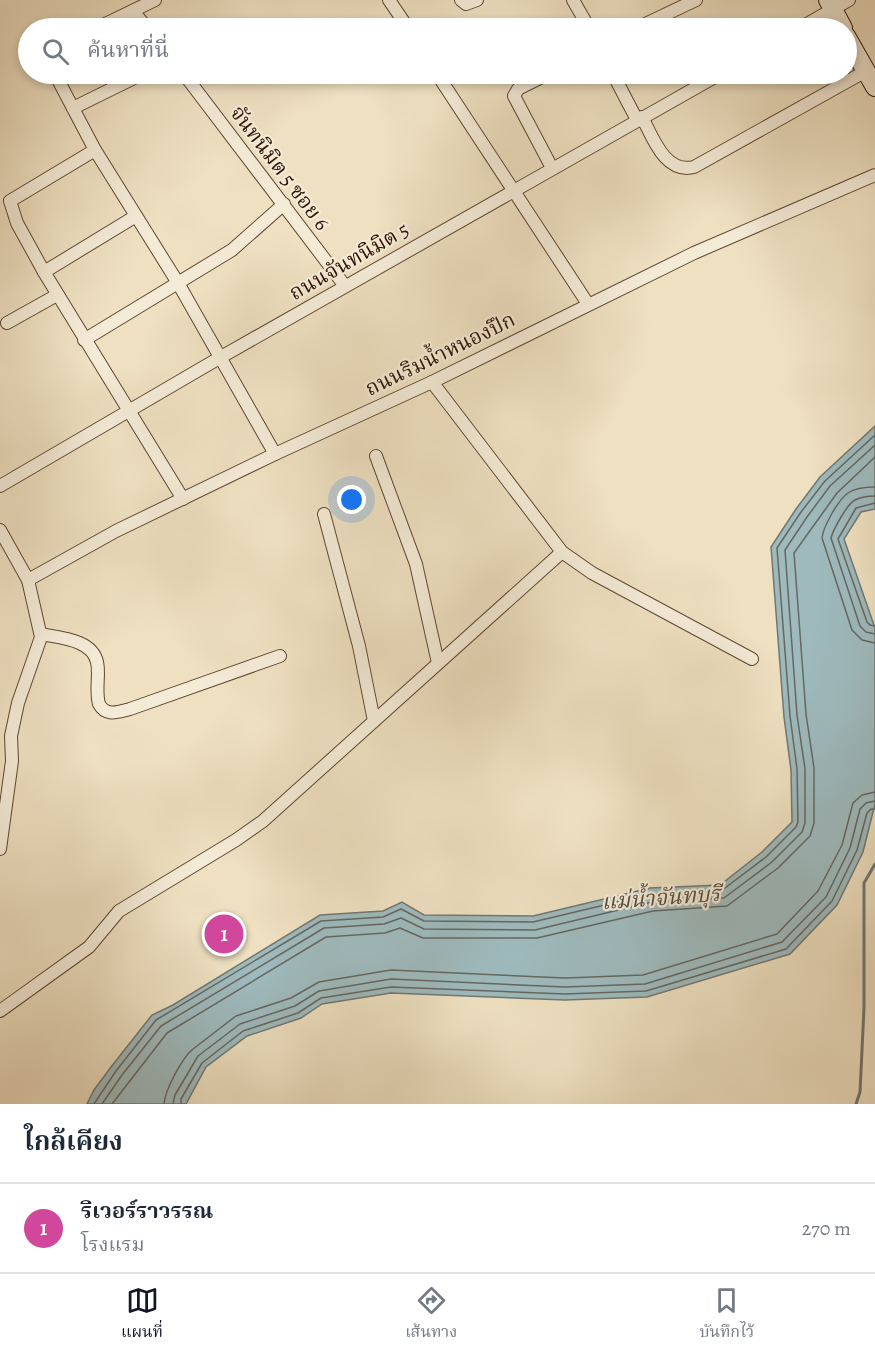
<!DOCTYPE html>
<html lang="th">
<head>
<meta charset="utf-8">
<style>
  body { margin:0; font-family:Alegreya,"Noto Serif Thai",serif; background:#f2f2f3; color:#1f2937 }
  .you { position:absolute; left:352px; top:500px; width:21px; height:21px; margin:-15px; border:4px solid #fff; border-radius:50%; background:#1a73e8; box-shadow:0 0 0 9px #1a73e833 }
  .badge { display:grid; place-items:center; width:39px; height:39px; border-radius:50%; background:#111827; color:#fff; font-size:20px; font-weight:700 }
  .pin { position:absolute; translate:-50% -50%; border:3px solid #fff; box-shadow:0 2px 6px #0006 }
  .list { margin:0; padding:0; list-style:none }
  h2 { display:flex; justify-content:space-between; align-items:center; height:78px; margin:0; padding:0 24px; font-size:26px }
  h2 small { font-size:20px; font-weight:400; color:#747a83 }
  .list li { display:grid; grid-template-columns:39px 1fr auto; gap:18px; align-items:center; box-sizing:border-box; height:90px; padding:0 24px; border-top:2px solid #e0e1e3 }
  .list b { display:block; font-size:22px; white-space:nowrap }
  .list p { margin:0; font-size:20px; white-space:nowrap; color:#747a83 }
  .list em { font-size:20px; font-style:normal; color:#747a83 }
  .icon { flex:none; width:33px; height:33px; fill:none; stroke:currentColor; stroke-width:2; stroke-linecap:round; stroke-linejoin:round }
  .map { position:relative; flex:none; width:875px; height:1104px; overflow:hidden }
  .search { position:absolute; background:#fff; box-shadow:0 3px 9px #0003; left:18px; right:18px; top:18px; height:66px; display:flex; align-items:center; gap:15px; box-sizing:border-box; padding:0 21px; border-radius:33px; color:#747a83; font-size:22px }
  .sheet { height:168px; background:#fff }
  nav { display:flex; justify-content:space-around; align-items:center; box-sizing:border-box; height:84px; border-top:2px solid #e0e1e3; background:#fff; font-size:16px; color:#747a83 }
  nav a { display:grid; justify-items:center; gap:3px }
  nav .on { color:#111827 }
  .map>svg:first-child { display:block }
  .water { fill:#9ebabd; stroke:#727872; stroke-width:1.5 }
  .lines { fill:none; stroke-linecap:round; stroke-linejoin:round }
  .shore { stroke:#666760; stroke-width:1.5 }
  .stream { stroke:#727872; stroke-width:3 }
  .street-casing { stroke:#5f4732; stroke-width:14 }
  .secondary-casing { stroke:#2f1402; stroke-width:20 }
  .street { stroke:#f4ebd7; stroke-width:12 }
  .secondary { stroke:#f4ebd7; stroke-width:18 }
  .labels { text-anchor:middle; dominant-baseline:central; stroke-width:4.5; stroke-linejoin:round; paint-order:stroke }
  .street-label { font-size:21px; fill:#2f1402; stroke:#f4ebd7 }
  .water-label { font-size:22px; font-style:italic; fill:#564e43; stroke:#f4ebd7 }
</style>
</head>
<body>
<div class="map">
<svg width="875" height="1104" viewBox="0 0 875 1104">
  <rect width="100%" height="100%" fill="#eee0c1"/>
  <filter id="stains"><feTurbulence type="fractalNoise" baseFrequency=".00333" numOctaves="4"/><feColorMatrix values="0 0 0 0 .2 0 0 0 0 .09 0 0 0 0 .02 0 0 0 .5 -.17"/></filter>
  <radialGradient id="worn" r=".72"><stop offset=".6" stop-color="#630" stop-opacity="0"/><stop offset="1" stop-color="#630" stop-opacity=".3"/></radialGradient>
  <path class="water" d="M 875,426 L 875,509 L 861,512 L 844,539 L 875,628 L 875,804 L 863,852 L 837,905 L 790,954 L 647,997 L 565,1000 L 391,993 L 322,1004 L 301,1018 L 247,1036 L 206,1067 L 186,1104 L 87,1104 L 94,1090 L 111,1067 L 152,1015 L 173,1005 L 320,915 L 383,911 L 402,902 L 424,915 L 533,916 L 650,888 L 720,885 L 762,852 L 792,822 L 791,770 L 784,717 L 771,547 L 796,509 L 820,477 Z"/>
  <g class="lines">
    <g class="shore">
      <path d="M 875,487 C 866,487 855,488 848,493 C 838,500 823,527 822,538 L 852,630 L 862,640 L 875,643"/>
      <path d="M 875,496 C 869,496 861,497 855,500 C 847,504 833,530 831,538 L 860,626 L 866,632 L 875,634"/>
      <path d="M 875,503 L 856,508 L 838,539 L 867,622 L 870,625 L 875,626"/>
      <path d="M 94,1104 L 116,1071 L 156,1020 L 321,921 L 383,917 L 401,909 L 424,921 L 533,922 L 651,894 L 721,891 L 766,857 L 796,827 L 798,822 L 797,769 L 790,716 L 777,548 L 801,512 L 825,481 L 875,435"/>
      <path d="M 102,1104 L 122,1075 L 161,1026 L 324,928 L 384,924 L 401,918 L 424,929 L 535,930 L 652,902 L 724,898 L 772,862 L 802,832 L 805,823 L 805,769 L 797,715 L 785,550 L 807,517 L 830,486 L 875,445"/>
      <path d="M 112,1104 L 167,1033 L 326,937 L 385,933 L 400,928 L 423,938 L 537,938 L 653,911 L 727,906 L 778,868 L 810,836 L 814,823 L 814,768 L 806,714 L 794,553 L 837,493 L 875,457"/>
      <path d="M 164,1104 C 165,1090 182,1058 193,1049 L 236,1016 L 291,998 L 319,982 L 391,970 L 565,978 L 643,975 L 777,934 L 818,891 L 842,845 L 853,803 L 862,795 L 875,792"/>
      <path d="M 173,1104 L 175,1095 L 198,1056 L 240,1024 L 295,1006 L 319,991 L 391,979 L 565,987 L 645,984 L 782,942 L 826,897 L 850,848 L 860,809 L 866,803 L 875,801"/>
      <path d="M 181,1104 L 181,1099 L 202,1063 L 243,1031 L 298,1013 L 321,998 L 391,987 L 565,994 L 646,991 L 786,949 L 832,901 L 857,850 L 867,813 L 871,809 L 875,809"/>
    </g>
    <path class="stream" d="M 856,1104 L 860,1092 L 864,1008 L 864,883 L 875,864"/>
    <g class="street-casing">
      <g id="street">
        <path d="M 389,0 L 408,28"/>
        <path d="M 461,0 L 466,4 L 477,0"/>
        <path d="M 573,0 L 589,28"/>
        <path d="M 133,11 L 147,28"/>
        <path d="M 97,28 L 155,0"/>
        <path d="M 637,28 L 696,0"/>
        <path d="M 800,28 L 849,0"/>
        <path d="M 55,74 L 95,150 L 178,283 L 275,454"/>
        <path d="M 184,74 L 345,286"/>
        <path d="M 437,74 L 588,304"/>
        <path d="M 548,74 L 518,89 L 514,96 L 552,168"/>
        <path d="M 613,74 L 637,120"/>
        <path d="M 73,108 L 142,74"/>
        <path d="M 642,117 C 653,138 665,174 694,167 L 866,71"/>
        <path d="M 95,150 L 10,201 L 17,223 L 44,272 L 183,499"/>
        <path d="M 44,272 L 136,216"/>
        <path d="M 7,323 L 57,295"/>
        <path d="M 84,340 L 232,250 L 284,204"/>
        <path d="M 432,382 L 562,552 L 592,573 L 752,659"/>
        <path d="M 376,456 L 416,564 L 438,663"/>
        <path d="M 0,486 L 221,357 L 720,74"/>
        <path d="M 324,514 L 359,646 L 374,721"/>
        <path d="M 0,530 L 28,580 L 41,637 L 18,703 L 11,736 L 12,761 L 0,849"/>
        <path d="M 28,580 L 116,531 L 275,454 L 432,382 L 694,253 L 875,175"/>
        <path d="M 41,634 C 59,638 92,639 97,662 C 100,675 95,690 99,704 C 106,717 118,712 130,709 L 280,656"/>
        <path d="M 0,1011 L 89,947 L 119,911 L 236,840 L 263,821 L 562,552"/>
      </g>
    </g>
    <g class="secondary-casing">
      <g id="secondary">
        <path d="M 828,0 L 843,28"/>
        <path d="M 846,36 L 875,87"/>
      </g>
    </g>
    <use href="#street" class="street"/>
    <use href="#secondary" class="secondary"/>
  </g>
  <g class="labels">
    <g class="street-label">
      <text transform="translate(280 168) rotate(53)">จันทนิมิต 5 ซอย 6</text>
      <text transform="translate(349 261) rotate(-30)">ถนนจันทนิมิต 5</text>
      <text transform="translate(440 354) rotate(-26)">ถนนริมน้ำหนองปึก</text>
    </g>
    <g class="water-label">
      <text transform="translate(661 898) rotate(-4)">แม่น้ำจันทบุรี</text>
    </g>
  </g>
  <rect width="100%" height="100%" filter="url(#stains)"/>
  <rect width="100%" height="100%" fill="url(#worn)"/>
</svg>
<div class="you"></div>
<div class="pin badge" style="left:224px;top:934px;background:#d1479c">1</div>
<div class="search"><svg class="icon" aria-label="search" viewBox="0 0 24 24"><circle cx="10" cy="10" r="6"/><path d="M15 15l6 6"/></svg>ค้นหาที่นี่</div>
</div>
<section class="sheet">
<h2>ใกล้เคียง<small></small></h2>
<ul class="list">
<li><span class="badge" style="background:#d1479c">1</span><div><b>ริเวอร์ราวรรณ</b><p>โรงแรม</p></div><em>270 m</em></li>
</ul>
</section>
<nav>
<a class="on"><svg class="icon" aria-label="map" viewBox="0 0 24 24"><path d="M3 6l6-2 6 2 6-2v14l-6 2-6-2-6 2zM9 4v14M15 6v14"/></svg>แผนที่</a>
<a><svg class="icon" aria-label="directions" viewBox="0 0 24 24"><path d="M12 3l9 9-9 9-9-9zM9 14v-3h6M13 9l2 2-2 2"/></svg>เส้นทาง</a>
<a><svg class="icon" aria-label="saved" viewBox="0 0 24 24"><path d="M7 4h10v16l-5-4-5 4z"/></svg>บันทึกไว้</a>
</nav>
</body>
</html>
